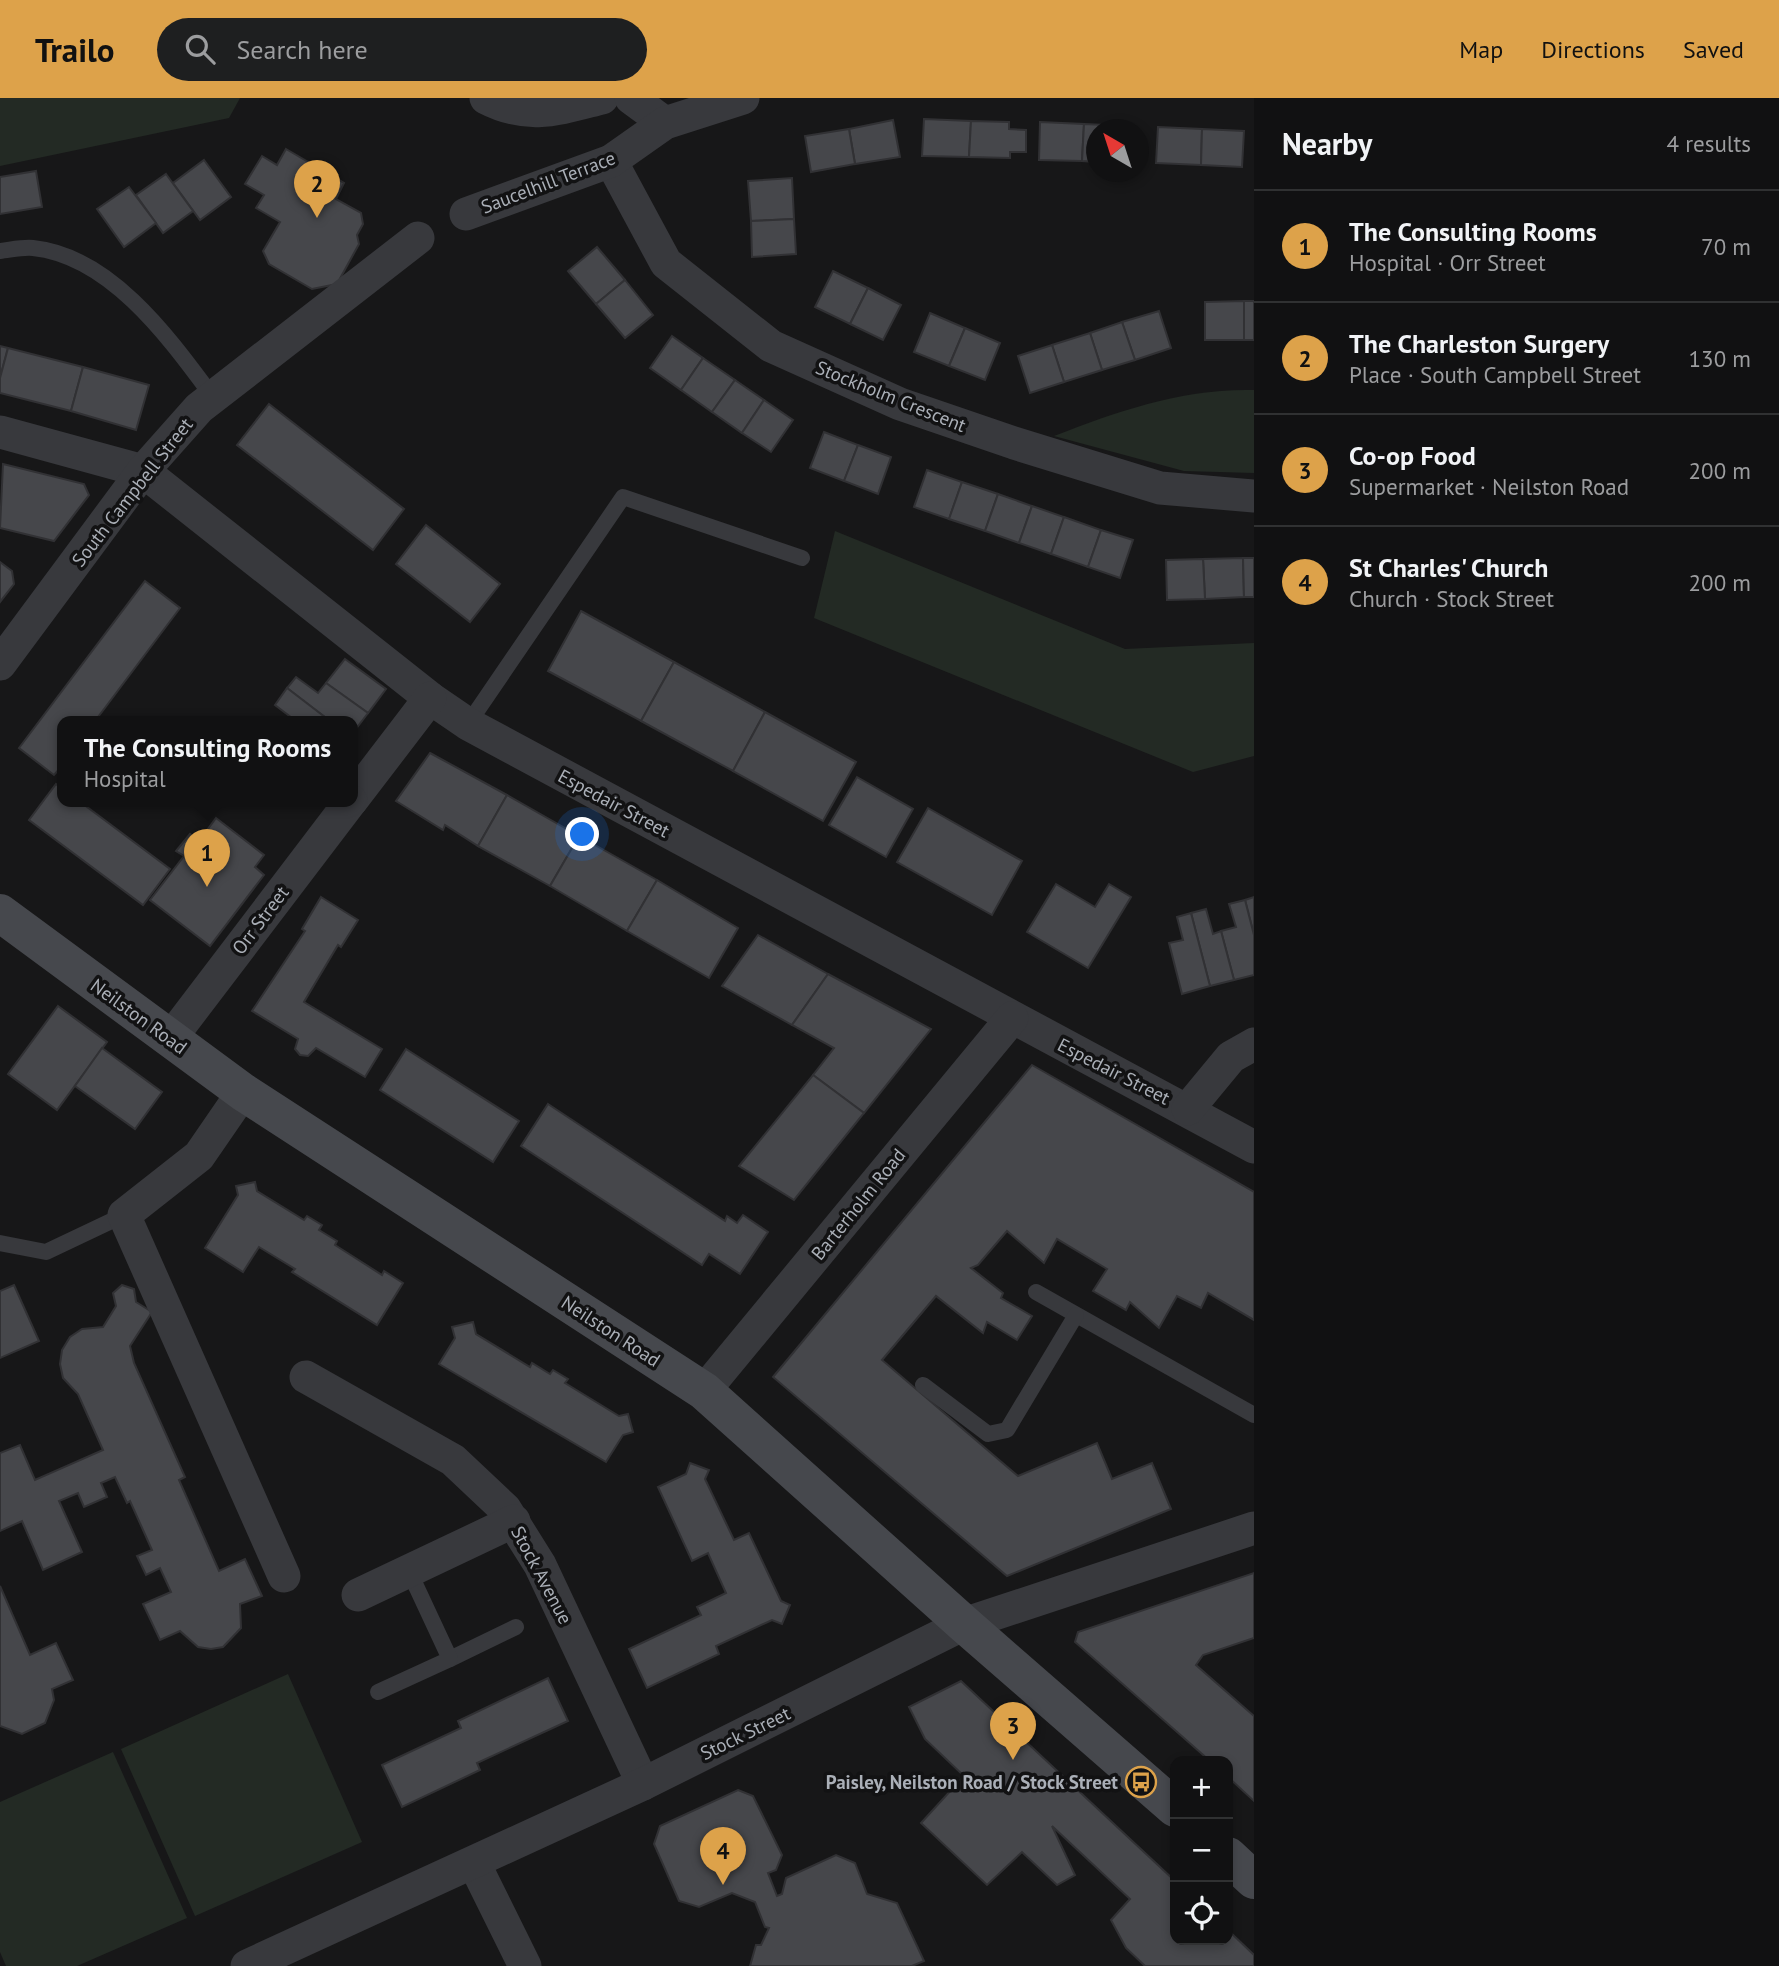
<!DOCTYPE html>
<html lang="en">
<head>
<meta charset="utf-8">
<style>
  body { margin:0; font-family:"PT Sans",sans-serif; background:#1e1f20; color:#f1f3f6 }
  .controls { position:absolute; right:21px; bottom:21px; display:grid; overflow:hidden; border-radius:14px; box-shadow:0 4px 10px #0003 }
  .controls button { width:63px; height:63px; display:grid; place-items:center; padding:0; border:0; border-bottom:2px solid #303132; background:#111112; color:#f1f3f6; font:35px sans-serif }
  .compass { position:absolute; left:1086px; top:21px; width:63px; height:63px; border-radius:50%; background:#111112; box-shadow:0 4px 10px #0003; rotate:321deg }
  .you { position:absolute; left:583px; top:737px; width:24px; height:24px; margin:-18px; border:5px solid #fff; border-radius:50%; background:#1a73e8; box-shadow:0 0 0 10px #1a73e833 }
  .badge { display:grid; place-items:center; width:46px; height:46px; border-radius:50%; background:#dda24a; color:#111; font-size:23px; font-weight:700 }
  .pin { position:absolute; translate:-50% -58px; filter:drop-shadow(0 2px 4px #0008) }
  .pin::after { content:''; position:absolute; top:37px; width:24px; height:21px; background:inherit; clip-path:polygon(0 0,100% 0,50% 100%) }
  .popup { position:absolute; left:57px; top:618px; width:301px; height:91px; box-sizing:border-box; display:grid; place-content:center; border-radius:14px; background:#111112; filter:drop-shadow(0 2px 5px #0005); font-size:23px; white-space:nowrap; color:#9c9d9f }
  .popup b { font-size:26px; color:#f1f3f6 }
  .popup::after { content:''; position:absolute; left:50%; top:100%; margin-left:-14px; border:14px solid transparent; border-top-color:#111112 }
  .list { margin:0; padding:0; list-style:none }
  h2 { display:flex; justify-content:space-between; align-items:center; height:91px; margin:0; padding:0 28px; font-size:30px }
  h2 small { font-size:23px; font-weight:400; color:#9c9d9f }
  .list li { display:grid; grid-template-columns:46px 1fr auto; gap:21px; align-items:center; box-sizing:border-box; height:112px; padding:0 28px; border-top:2px solid #303132 }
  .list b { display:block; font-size:26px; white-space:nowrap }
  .list p { margin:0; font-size:23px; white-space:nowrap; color:#9c9d9f }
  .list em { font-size:23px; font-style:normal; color:#9c9d9f }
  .icon { flex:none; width:38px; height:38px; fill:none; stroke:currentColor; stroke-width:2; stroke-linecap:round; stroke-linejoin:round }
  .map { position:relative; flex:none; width:1254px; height:1868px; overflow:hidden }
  header { display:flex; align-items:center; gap:42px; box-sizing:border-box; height:98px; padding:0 35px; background:#dda24a; color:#111 }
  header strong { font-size:33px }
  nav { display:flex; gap:38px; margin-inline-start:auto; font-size:24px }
  .search { width:490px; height:63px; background:#1e1f20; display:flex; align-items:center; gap:18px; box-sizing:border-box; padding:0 24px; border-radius:38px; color:#9c9d9f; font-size:26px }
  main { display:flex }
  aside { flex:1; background:#111112 }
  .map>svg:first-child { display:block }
  .green { fill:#232a24 }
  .building { fill:#46474b; stroke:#313134; stroke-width:2 }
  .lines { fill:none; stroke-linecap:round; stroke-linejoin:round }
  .lane { stroke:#38393d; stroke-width:16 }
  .street { stroke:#38393d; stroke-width:33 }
  .secondary { stroke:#46484d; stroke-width:38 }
  .labels { text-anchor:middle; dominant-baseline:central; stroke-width:7; stroke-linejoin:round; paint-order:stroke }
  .street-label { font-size:19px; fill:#aaafb7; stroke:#121213 }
  .poi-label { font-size:19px; font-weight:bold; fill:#aaafb7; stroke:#121213; text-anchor:end }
</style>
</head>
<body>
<header>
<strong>Trailo</strong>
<div class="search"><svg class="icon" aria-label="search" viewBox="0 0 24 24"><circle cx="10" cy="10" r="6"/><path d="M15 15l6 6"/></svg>Search here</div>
<nav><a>Map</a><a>Directions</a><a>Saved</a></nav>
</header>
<main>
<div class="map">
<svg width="1254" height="1868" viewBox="0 0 1254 1868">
  <rect width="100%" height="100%" fill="#171718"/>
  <g class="green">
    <path d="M 0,0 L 240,0 L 229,20 L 0,68 Z"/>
    <path d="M 1254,292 L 1254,375 L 1184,373 L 1054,338 C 1117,313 1185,290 1254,292 Z"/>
    <path d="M 835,433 L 1125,551 L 1254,545 L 1254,658 L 1193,674 L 814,520 Z"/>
    <path d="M 288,1576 L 362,1744 L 195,1818 L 121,1651 Z"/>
    <path d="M 113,1654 L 187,1820 L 77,1868 L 6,1868 L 0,1854 L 0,1704 Z"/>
  </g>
  <g class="building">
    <path d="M 924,21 L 971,23 L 969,59 L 922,58 Z"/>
    <path d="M 893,22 L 900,59 L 855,66 L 849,31 Z"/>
    <path d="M 971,23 L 1009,24 L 1009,31 L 1026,32 L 1026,54 L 1010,54 L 1010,60 L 969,59 Z"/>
    <path d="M 1040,24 L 1084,26 L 1082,63 L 1039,62 Z"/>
    <path d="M 1084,26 L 1128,28 L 1128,32 L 1096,32 L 1096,64 L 1082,63 Z"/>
    <path d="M 1158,29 L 1202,31 L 1201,67 L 1156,65 Z"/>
    <path d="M 849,31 L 855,66 L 811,74 L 805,38 Z"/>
    <path d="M 1202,31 L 1244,33 L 1242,69 L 1201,67 Z"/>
    <path d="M 286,51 L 344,85 L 336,101 L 361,115 L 363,126 L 357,137 L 359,146 L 337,186 L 312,191 L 269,166 L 263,153 L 280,124 L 256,110 L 264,97 L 245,86 L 262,58 L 277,67 Z"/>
    <path d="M 204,62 L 231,99 L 200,122 L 173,85 Z"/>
    <path d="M 36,73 L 42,109 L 0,116 L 0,79 Z"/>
    <path d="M 166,76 L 193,113 L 163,135 L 136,97 Z"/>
    <path d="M 792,80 L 794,121 L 751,123 L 748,83 Z"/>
    <path d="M 129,89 L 156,125 L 124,149 L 97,111 Z"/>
    <path d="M 794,121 L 796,156 L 752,159 L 751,123 Z"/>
    <path d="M 597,149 L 625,182 L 596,206 L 568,173 Z"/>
    <path d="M 833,173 L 868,190 L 850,226 L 815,209 Z"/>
    <path d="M 625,182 L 653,217 L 625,240 L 596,206 Z"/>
    <path d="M 868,190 L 901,207 L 883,242 L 850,226 Z"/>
    <path d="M 1244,203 L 1244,242 L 1205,242 L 1205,204 Z"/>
    <rect x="1244" y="203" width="10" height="39"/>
    <path d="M 1159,213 L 1171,250 L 1135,262 L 1122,224 Z"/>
    <path d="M 930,215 L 965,230 L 949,268 L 914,254 Z"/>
    <path d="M 1122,224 L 1135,262 L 1102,272 L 1090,235 Z"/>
    <path d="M 965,230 L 1000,245 L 985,282 L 949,268 Z"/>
    <path d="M 1090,235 L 1102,272 L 1064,284 L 1052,247 Z"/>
    <path d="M 672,238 L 703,260 L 681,292 L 650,270 Z"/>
    <path d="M 1052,247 L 1064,284 L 1030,295 L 1018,258 Z"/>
    <path d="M 0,248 L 8,250 L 0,280 Z"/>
    <path d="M 8,250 L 83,269 L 71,313 L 0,295 L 0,280 Z"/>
    <path d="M 703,260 L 735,282 L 712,314 L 681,292 Z"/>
    <path d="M 83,269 L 149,287 L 136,332 L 71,313 Z"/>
    <path d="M 735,282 L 764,302 L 742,335 L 712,314 Z"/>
    <path d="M 764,302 L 793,322 L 771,354 L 742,335 Z"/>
    <path d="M 269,306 L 404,411 L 373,452 L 237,347 Z"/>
    <path d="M 824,334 L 858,347 L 844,383 L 810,370 Z"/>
    <path d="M 858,347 L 891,359 L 878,396 L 844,383 Z"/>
    <path d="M 3,366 L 84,386 L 89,397 L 54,443 L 0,430 Z"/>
    <path d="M 927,372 L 962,384 L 949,421 L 914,409 Z"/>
    <path d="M 962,384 L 998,396 L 985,433 L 949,421 Z"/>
    <path d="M 998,396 L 1032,408 L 1019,445 L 985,433 Z"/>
    <path d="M 1032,408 L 1064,419 L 1051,456 L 1019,445 Z"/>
    <path d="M 1064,419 L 1101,432 L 1088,469 L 1051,456 Z"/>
    <path d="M 426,427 L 500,486 L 470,524 L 396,466 Z"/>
    <path d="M 1101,432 L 1133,442 L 1120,480 L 1088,469 Z"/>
    <path d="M 1243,460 L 1244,499 L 1205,501 L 1203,461 Z"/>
    <path d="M 1243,460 L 1254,460 L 1254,499 L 1244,499 Z"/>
    <path d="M 1203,461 L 1205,501 L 1167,502 L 1166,462 Z"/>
    <path d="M 0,464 L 12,473 L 14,486 L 0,504 Z"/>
    <path d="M 145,483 L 180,510 L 95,623 L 62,623 L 62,668 L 54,677 L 19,650 Z"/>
    <path d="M 581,513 L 674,564 L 641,623 L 548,573 Z"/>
    <path d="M 345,561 L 386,591 L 368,615 L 326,585 Z"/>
    <path d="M 674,564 L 765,614 L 733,673 L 641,623 Z"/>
    <path d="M 296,579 L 318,595 L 326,585 L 368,615 L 352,636 L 352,623 L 330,623 L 287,590 Z"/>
    <path d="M 287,590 L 330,623 L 296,623 L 275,607 Z"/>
    <path d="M 765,614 L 856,664 L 823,723 L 733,673 Z"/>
    <path d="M 430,655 L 507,697 L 478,748 L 445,727 L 443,732 L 396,703 Z"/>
    <path d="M 857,679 L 913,711 L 886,759 L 829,727 Z"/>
    <path d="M 56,686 L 62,691 L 62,703 L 79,703 L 170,771 L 143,807 L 29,722 Z"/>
    <path d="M 507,697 L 579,738 L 550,788 L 478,748 Z"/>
    <path d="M 928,710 L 1022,763 L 992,817 L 897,764 Z"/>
    <path d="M 216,720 L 264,757 L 255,769 L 264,777 L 210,848 L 150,802 L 184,758 L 176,753 L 190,736 L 199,743 Z"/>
    <path d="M 579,738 L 657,782 L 627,833 L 550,788 Z"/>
    <path d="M 657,782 L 738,830 L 709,880 L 627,833 Z"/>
    <path d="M 1056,786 L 1095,809 L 1109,786 L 1131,799 L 1088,870 L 1027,834 Z"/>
    <path d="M 321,799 L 358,822 L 341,849 L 338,847 L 304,904 L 382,951 L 365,979 L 316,950 L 308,958 L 300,957 L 295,951 L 298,941 L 252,913 L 305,833 L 302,831 Z"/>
    <path d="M 1254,799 L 1254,837 L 1245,802 Z"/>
    <path d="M 1245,802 L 1254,837 L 1254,877 L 1234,882 L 1221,833 L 1236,829 L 1229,806 Z"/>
    <path d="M 1206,811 L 1213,836 L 1221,833 L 1234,882 L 1210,888 L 1191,815 Z"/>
    <path d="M 1191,815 L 1210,888 L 1182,896 L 1169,845 L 1183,842 L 1177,819 Z"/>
    <path d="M 758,837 L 828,876 L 792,927 L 722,888 Z"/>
    <path d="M 828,876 L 931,931 L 864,1015 L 813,977 L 834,950 L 792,927 Z"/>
    <path d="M 58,908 L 107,944 L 57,1012 L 8,976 Z"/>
    <path d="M 102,950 L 162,994 L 135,1031 L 75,988 Z"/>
    <path d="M 406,951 L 519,1023 L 493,1064 L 380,992 Z"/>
    <path d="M 1032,967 L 1254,1094 L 1254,1222 L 1208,1195 L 1201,1210 L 1177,1198 L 1159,1230 L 1130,1204 L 1126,1212 L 1093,1193 L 1107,1171 L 1057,1141 L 1044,1165 L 1007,1133 L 978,1167 L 971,1170 L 1003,1195 L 1001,1200 L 1032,1218 L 1017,1242 L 987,1224 L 983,1235 L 936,1198 L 882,1262 L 1018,1378 L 1097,1345 L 1112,1381 L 1152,1365 L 1171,1411 L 1007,1478 L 773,1279 Z"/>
    <path d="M 813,977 L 864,1015 L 794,1102 L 739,1068 Z"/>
    <path d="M 548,1006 L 725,1123 L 727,1118 L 737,1125 L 743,1117 L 768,1134 L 740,1176 L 709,1156 L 702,1167 L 521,1048 Z"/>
    <path d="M 255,1084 L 257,1093 L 304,1122 L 307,1118 L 322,1127 L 319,1132 L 337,1143 L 335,1147 L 382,1177 L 384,1173 L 403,1185 L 377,1227 L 292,1174 L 295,1171 L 259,1149 L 243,1174 L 205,1150 L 238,1097 L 236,1088 Z"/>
    <path d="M 14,1187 L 39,1243 L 0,1260 L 0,1193 Z"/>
    <path d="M 122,1187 L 134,1191 L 136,1204 L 152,1214 L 130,1248 L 134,1265 L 185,1379 L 179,1382 L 219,1473 L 245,1461 L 262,1498 L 240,1506 L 241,1530 L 223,1549 L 211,1551 L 198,1549 L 180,1533 L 160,1542 L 143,1506 L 171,1494 L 160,1470 L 146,1477 L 137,1458 L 152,1452 L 130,1403 L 127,1405 L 115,1379 L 101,1385 L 107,1399 L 84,1409 L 78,1395 L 59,1403 L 82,1454 L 43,1472 L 22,1423 L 0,1433 L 0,1355 L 20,1347 L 35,1382 L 103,1352 L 78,1296 L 63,1280 L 60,1266 L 62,1252 L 70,1239 L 82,1231 L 103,1229 L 116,1208 L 113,1195 Z"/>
    <path d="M 473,1224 L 476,1236 L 530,1269 L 532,1265 L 550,1276 L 553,1272 L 568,1281 L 565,1285 L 619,1318 L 628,1316 L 633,1334 L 623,1337 L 606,1364 L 439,1266 L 455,1240 L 452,1229 Z"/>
    <path d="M 690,1365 L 709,1372 L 705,1381 L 734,1442 L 749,1435 L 781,1503 L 790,1507 L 782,1526 L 772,1522 L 716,1548 L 719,1556 L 647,1590 L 629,1551 L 701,1517 L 697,1509 L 726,1495 L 708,1455 L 692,1463 L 658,1389 L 686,1376 Z"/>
    <path d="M 1254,1475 L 1254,1540 L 1203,1557 L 1196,1567 L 1254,1618 L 1254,1703 L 1228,1679 L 1228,1663 L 1210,1663 L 1075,1544 L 1078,1534 Z"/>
    <path d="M 0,1488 L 30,1557 L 56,1545 L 73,1582 L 52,1591 L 54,1602 L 45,1625 L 22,1636 L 0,1628 Z"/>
    <path d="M 548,1580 L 568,1623 L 477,1665 L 480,1672 L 402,1709 L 382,1667 L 461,1630 L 458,1623 Z"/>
    <path d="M 961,1583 L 1175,1783 L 1175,1842 L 1228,1842 L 1228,1832 L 1254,1857 L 1254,1868 L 1145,1868 L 1126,1850 L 1111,1822 L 1130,1801 L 1052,1728 L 1075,1777 L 1057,1787 L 1022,1754 L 987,1787 L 921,1725 L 964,1678 L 925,1641 L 909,1609 Z"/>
    <path d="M 738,1692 L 753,1698 L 782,1757 L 776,1772 L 768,1775 L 777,1798 L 782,1796 L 786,1780 L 836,1757 L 855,1765 L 867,1796 L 897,1805 L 924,1863 L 912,1868 L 750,1868 L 756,1847 L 761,1847 L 769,1830 L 765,1829 L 755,1804 L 732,1795 L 699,1809 L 679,1803 L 654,1746 L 660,1728 Z"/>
  </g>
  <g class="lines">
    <g class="lane">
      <path d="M 0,153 C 10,152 22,149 33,150 C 111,158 170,241 213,299"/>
      <path d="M 468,626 L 623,399 L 802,460"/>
      <path d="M 0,1145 L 46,1154 L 124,1117"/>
      <path d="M 1036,1194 L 1254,1317"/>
      <path d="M 923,1287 L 988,1336 L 1007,1332 L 1076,1217"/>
      <path d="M 450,1561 L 516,1529"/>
      <path d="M 378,1594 L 450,1561 L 409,1473"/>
    </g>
    <g class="street">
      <path d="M 486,0 C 529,22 558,11 602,0"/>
      <path d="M 631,0 L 665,25"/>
      <path d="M 611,63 L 666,165 L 771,248 L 900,306 L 1014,345 L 1160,390 L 1254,398"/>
      <path d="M 466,116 L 611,63 L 665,25 L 743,0"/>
      <path d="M 0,334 L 143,373 L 430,600 L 468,626 L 1254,1049"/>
      <path d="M 0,566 L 143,373 L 199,310 L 418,140"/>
      <path d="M 352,702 L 430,600"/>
      <path d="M 170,941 L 351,703"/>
      <path d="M 243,994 L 199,1058 L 124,1117 L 284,1478"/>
      <path d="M 1188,1011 L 1231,959 L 1254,946"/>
      <path d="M 306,1279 L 453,1362 L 505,1411 L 540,1467 L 643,1686"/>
      <path d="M 704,1293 L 1012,920"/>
      <path d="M 358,1497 L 514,1423"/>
      <path d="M 474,1765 L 525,1868"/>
      <path d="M 247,1868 L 643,1686 L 964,1526 L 1254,1430"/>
    </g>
    <g class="secondary">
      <path d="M 0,815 L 243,994 L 704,1293 L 964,1526 L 1175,1710"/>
      <path d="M 1228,1758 L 1254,1782"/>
    </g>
  </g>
  <defs>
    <g id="bus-ring" transform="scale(1.575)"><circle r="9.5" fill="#121213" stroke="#dda24a" stroke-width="1.5"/><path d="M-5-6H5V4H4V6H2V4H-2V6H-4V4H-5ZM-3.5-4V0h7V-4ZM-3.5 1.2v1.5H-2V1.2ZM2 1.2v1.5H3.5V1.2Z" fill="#dda24a"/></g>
  </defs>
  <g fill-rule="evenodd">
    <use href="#bus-ring" x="1141" y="1684"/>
  </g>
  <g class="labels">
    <g class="street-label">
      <text transform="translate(548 84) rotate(-21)">Saucelhill Terrace</text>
      <text transform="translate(891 298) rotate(22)">Stockholm Crescent</text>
      <text transform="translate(132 394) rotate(-52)">South Campbell Street</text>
      <text transform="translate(614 705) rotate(28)">Espedair Street</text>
      <text transform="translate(260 822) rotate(-53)">Orr Street</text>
      <text transform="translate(139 918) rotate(36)">Neilston Road</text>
      <text transform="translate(1114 973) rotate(27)">Espedair Street</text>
      <text transform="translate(858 1106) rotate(-51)">Barterholm Road</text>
      <text transform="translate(611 1233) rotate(33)">Neilston Road</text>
      <text transform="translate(542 1477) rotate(62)">Stock Avenue</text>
      <text transform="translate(745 1635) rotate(-26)">Stock Street</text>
    </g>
    <g class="poi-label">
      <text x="1118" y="1684">Paisley, Neilston Road / Stock Street</text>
    </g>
  </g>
</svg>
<div class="controls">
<button>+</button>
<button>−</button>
<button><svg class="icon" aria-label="locate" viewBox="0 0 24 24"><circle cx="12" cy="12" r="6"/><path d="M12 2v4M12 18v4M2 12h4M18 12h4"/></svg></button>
</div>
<svg class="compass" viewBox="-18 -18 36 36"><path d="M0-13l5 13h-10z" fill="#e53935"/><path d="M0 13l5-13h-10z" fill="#9c9d9f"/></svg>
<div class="you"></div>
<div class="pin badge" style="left:207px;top:789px">1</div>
<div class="popup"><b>The Consulting Rooms</b>Hospital</div>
<div class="pin badge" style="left:317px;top:120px">2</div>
<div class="pin badge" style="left:1013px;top:1662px">3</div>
<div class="pin badge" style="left:723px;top:1787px">4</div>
</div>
<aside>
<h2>Nearby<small>4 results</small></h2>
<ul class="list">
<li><span class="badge">1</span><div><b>The Consulting Rooms</b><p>Hospital · Orr Street</p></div><em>70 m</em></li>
<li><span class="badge">2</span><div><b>The Charleston Surgery</b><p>Place · South Campbell Street</p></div><em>130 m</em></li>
<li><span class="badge">3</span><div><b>Co-op Food</b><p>Supermarket · Neilston Road</p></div><em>200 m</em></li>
<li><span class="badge">4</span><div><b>St Charles' Church</b><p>Church · Stock Street</p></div><em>200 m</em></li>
</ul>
</aside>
</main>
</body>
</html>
